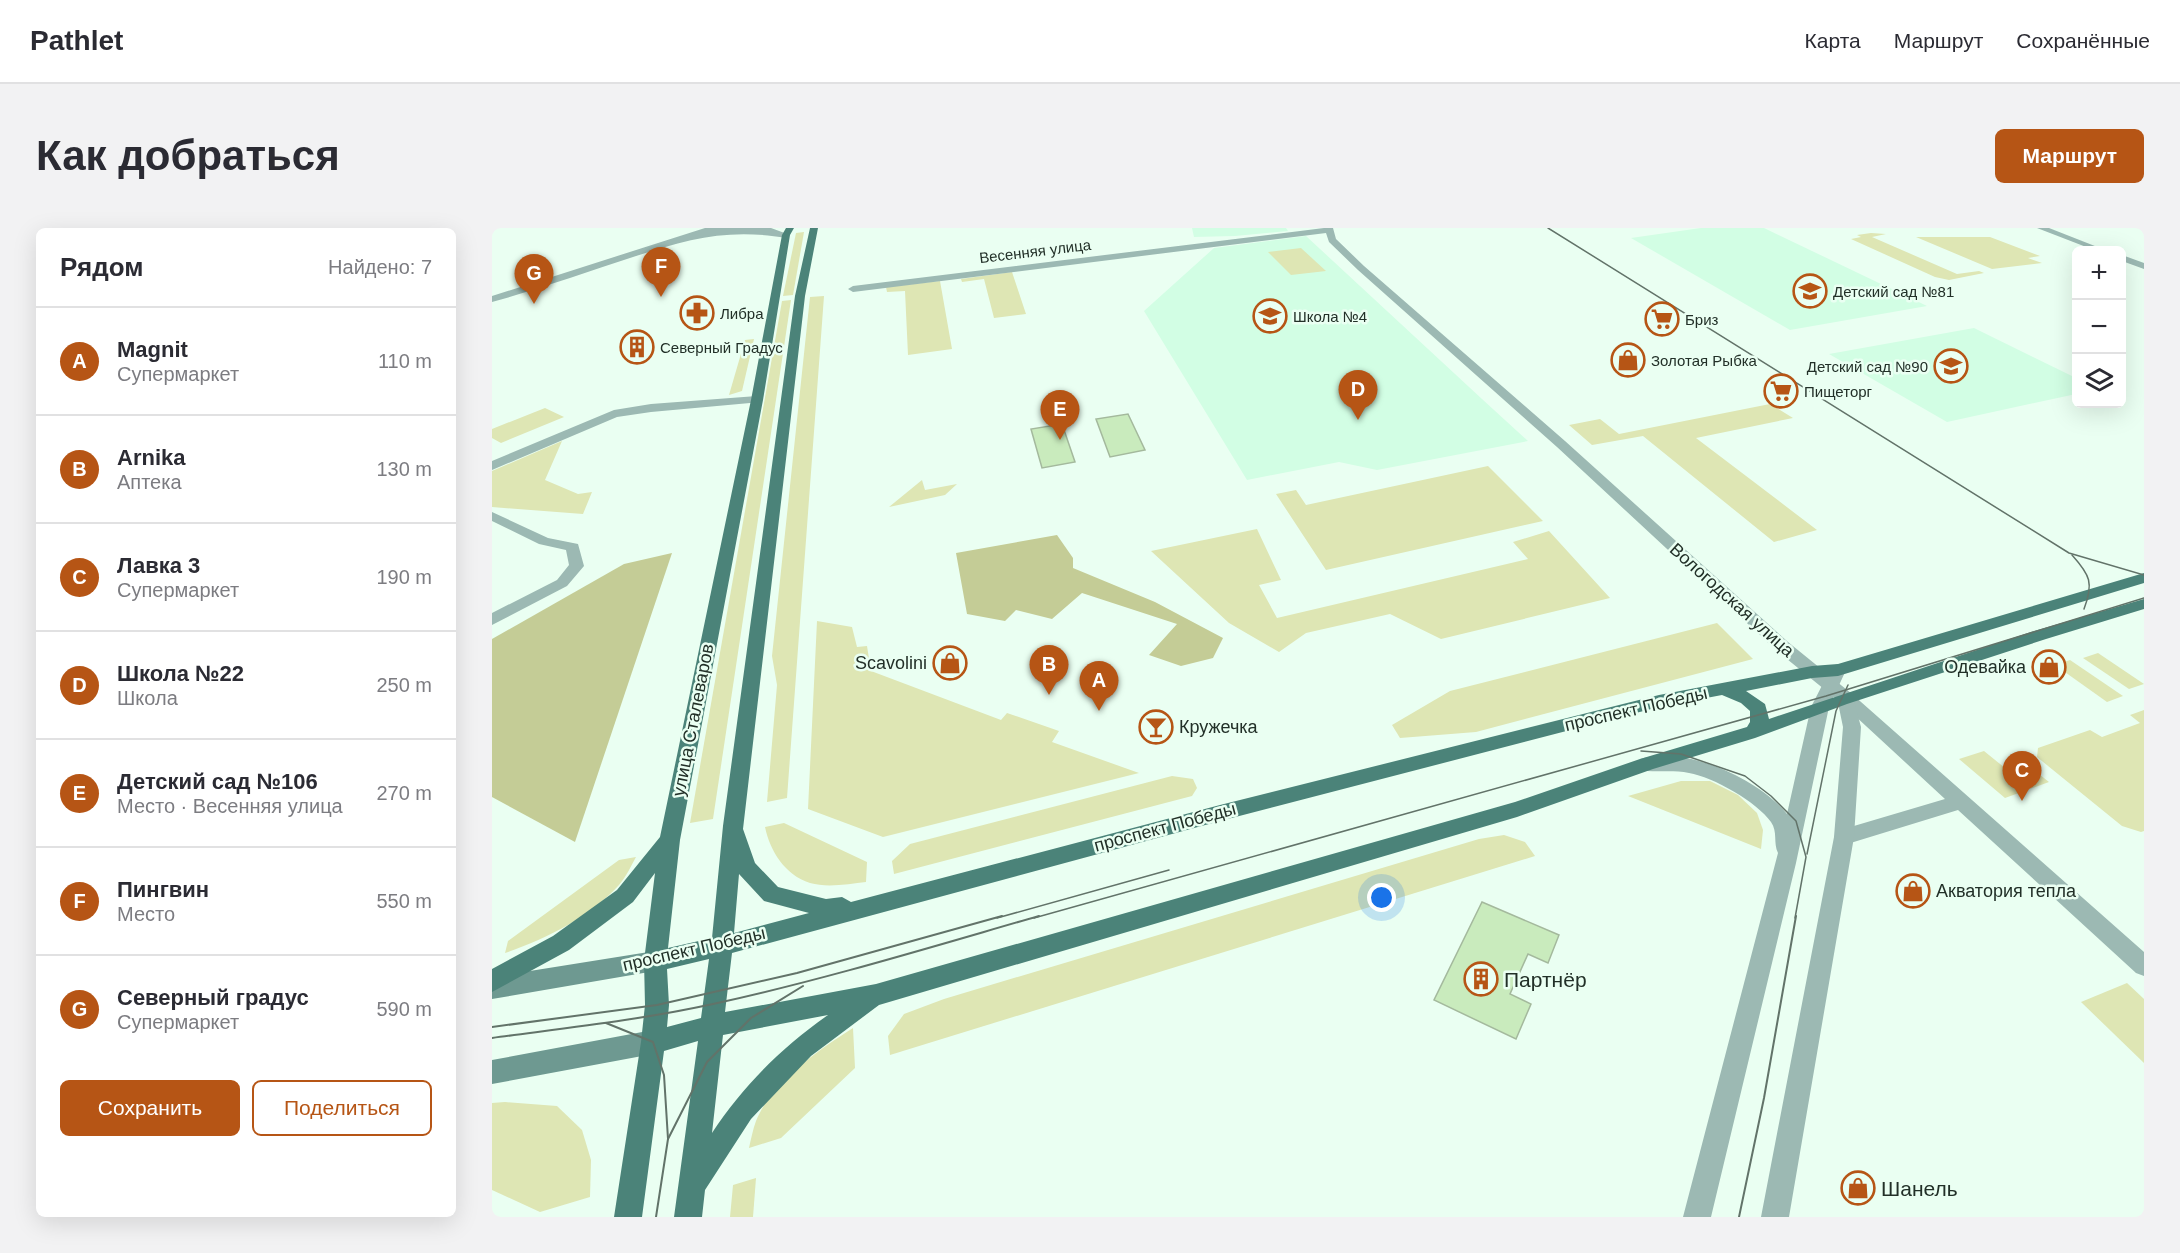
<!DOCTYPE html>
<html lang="ru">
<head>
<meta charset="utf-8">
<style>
  body { margin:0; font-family:Arial,sans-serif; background:#f2f2f3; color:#2b2b33 }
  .controls { position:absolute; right:18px; top:18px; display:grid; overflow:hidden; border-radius:9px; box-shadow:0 6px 24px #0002 }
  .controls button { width:54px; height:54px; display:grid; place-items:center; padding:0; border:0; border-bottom:2px solid #e1e1e2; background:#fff; color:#2b2b33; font:30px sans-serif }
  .you { position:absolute; left:890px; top:670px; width:21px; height:21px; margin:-15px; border:4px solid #fff; border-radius:50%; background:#1a73e8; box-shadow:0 0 0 9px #1a73e833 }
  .badge { display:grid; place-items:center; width:39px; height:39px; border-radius:50%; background:#b65515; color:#fff; font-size:20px; font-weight:700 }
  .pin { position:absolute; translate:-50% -50px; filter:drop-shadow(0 2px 3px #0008) }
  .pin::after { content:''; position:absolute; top:32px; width:21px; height:18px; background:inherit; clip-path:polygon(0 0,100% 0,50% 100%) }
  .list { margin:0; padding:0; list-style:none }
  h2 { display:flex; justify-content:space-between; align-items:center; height:78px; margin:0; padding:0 24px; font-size:26px }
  h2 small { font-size:20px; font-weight:400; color:#7c7c81 }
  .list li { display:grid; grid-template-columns:39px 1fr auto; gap:18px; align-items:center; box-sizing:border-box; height:108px; padding:0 24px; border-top:2px solid #e1e1e2 }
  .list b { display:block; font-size:22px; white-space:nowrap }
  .list p { margin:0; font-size:20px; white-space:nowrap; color:#7c7c81 }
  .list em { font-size:20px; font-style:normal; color:#7c7c81 }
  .actions { display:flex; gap:12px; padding:18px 24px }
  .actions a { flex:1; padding:14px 0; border:2px solid #b65515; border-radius:9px; text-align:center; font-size:21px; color:#b65515 }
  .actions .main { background:#b65515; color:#fff }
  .icon { flex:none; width:33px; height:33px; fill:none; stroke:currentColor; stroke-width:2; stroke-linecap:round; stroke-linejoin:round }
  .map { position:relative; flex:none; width:1652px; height:989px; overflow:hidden; border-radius:9px }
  header { display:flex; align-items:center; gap:36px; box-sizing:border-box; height:84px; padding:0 30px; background:#fff; border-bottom:2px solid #e1e1e2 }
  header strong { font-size:28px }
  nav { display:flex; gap:33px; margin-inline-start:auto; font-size:21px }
  .intro { display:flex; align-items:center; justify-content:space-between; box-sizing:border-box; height:144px; padding:0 36px }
  h1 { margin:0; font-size:42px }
  .button { padding:15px 27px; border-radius:9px; background:#b65515; color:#fff; font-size:21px; font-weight:700 }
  main { display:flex; gap:36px; padding:0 36px }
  aside { flex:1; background:#fff; border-radius:9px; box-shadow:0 6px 24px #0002 }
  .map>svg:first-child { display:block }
  .built { fill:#d2fee4 }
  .green { fill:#dee6b4 }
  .forest { fill:#c4cc96 }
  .building { fill:#c9ebbd; stroke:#a4b99d; stroke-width:1.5 }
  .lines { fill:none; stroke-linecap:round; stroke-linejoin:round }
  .minor { fill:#9cb9b3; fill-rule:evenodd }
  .tertiary { fill:#9cb9b3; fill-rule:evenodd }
  .secondary { fill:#6e9991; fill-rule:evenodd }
  .primary { fill:#4b8379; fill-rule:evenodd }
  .tram-far1 { stroke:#627369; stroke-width:1.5 }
  .tram { stroke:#627369; stroke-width:2 }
  .labels { text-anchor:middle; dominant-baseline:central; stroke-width:5; stroke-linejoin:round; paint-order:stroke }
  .far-street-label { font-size:15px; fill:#223028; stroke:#eafff2 }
  .far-poi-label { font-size:15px; fill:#223028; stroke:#eafff2; text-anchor:start }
  .street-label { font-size:18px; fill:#223028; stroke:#eafff2 }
  .poi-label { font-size:18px; fill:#223028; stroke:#eafff2; text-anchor:end }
  .near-poi-label { font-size:21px; fill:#223028; stroke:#eafff2; text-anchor:start }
</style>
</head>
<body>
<header>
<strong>Pathlet</strong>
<nav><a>Карта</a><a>Маршрут</a><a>Сохранённые</a></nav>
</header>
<div class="intro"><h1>Как добраться</h1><a class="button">Маршрут</a></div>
<main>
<aside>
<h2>Рядом<small>Найдено: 7</small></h2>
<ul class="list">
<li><span class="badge">A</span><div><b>Magnit</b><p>Супермаркет</p></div><em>110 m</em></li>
<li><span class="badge">B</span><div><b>Arnika</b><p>Аптека</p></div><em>130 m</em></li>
<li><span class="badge">C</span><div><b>Лавка 3</b><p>Супермаркет</p></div><em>190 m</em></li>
<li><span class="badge">D</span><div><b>Школа №22</b><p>Школа</p></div><em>250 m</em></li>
<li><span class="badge">E</span><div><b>Детский сад №106</b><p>Место · Весенняя улица</p></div><em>270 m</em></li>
<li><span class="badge">F</span><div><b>Пингвин</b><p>Место</p></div><em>550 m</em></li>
<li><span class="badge">G</span><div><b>Северный градус</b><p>Супермаркет</p></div><em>590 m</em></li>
</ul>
<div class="actions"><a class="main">Сохранить</a><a>Поделиться</a></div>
</aside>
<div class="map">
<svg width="1652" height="989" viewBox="0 0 1652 989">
  <rect width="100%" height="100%" fill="#eafff2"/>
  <g class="built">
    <path d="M 700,0 L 794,0 L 796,3 L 743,8 L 702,9 Z"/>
    <path d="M 1209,0 L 1272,0 L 1435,78 L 1298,102 L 1139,10 Z"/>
    <path d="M 814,8 L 990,171 L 1036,213 L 885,242 L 847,234 L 755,252 L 652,83 L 722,20 Z"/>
    <path d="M 1482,100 L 1584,150 L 1584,166 L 1455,194 L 1337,126 Z"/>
  </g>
  <g class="green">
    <path d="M 312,4 L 301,67 L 291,68 L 304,5 Z"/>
    <path d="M 1379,5 L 1394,6 L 1380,9 L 1465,46 L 1487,43 L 1492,45 L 1457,52 L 1443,49 L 1359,11 L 1369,9 L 1365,7 Z"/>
    <path d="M 1424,9 L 1498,9 L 1548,28 L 1536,30 L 1550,35 L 1500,41 Z"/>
    <path d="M 809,20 L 834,43 L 799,47 L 776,24 Z"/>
    <path d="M 520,44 L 534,86 L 502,90 L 492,51 L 470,54 L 469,51 Z"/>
    <path d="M 448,53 L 460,121 L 416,127 L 413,63 L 395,64 L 394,59 Z"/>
    <path d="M 332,68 L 295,570 L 275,574 L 285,457 L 280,428 L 318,69 Z"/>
    <path d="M 299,72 L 221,591 L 198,595 L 290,73 Z"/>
    <path d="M 262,111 L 250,163 L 237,167 L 253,112 Z"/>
    <path d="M 1278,176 L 1301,190 L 1204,210 L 1325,302 L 1282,314 L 1151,208 L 1100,217 L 1077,197 L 1108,191 L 1127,206 Z"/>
    <path d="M 53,180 L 72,189 L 9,215 L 0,210 L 0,201 Z"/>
    <path d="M 70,213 L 53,252 L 86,266 L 100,264 L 91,286 L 0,279 L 0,243 Z"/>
    <path d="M 996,238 L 1051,293 L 834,342 L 784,266 L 804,262 L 814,277 Z"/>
    <path d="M 430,252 L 433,262 L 465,256 L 453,267 L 397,279 Z"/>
    <path d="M 765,301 L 789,352 L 767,357 L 785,390 L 1036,331 L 1021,314 L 1057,303 L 1118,370 L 949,411 L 898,386 L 814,405 L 787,424 L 737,395 L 659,323 Z"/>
    <path d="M 325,393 L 360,399 L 365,419 L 375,418 L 379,443 L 509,492 L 515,485 L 567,503 L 560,514 L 647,545 L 391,609 L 316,581 Z"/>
    <path d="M 1225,395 L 1261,431 L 984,504 L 908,510 L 900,497 L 958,463 Z"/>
    <path d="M 1606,425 L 1652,456 L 1637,461 L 1591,430 Z"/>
    <path d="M 1578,432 L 1631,468 L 1615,474 L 1563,437 Z"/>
    <path d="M 1652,482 L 1652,603 L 1649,604 L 1630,598 L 1545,529 L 1546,520 L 1598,502 L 1610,509 L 1648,495 L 1638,487 Z"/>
    <path d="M 1492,523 L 1513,540 L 1532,534 L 1557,554 L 1513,570 L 1467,531 Z"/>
    <path d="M 680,548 L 701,551 L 705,560 L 700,568 L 402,646 L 400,633 L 418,616 Z"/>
    <path d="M 1189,553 L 1218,553 L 1246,567 L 1265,585 L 1271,602 L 1269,621 L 1136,568 Z"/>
    <path d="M 292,595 L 375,634 L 374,654 C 357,656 335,660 318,655 C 293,647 278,623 273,599 Z"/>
    <path d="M 1012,607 L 1033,614 L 1043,628 L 398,827 L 396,808 L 412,786 L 452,771 L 987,611 Z"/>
    <path d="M 144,629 C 139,638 134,649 127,657 C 98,689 54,711 13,725 L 16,713 L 127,632 Z"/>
    <path d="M 1635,755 L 1652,771 L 1652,835 L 1589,774 Z"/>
    <path d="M 361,800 L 363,840 L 289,910 L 257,920 C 259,911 261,901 264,893 C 280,853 327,822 361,800 Z"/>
    <path d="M 13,874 L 65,878 L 90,902 L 99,932 L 98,969 L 48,984 L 0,962 L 0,875 Z"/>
    <path d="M 264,950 L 261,989 L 238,989 L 241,957 Z"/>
  </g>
  <g class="forest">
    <path d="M 565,307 L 581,330 L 581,340 L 663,374 L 731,410 L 721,430 L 689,438 L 657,427 L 685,396 L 590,365 L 560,391 L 524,382 L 513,393 L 475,386 L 464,325 Z"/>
    <path d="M 180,325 L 83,614 L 0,569 L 0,411 L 132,336 Z"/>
  </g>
  <g class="building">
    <path d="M 636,186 L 653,222 L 618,229 L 604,191 Z"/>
    <path d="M 570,196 L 583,234 L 550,240 L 539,201 Z"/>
    <path d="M 990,674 L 1067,707 L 1056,735 L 1036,726 L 1018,766 L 1039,776 L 1024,811 L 942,772 Z"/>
  </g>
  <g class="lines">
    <g class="minor">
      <path d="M 213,0 L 279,0 L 298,7 L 294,10 C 236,0 196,11 141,29 C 94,44 48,61 0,74 L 0,68 Z"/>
      <path d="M 832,0 L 841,0 L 844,11 L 872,38 L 1073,213 L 1296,414 L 1360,466 L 1652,724 L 1652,748 L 1644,745 L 1466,582 L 1352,617 L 1345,615 L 1342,609 L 1345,603 L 1453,571 L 1348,474 L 1284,422 L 1065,219 L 866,42 L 837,14 L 834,5 L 361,64 L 356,61 L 361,58 Z"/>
      <path d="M 265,168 L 269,170 L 269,174 L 159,184 L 125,189 L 0,242 L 0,233 L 122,182 L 159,176 Z"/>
      <path d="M 0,284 L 56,310 L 86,316 L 92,338 L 75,358 L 0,397 L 0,385 L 65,352 L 77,337 L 74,322 L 47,316 L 0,293 Z"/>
    </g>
    <g class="tertiary">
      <path d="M 1545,0 L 1557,0 L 1613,22 L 1602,22 Z"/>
      <path d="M 1630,27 L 1652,35 L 1652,41 L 1630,33 Z"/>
      <path d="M 1346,436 L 1352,438 L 1354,442 L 1337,479 L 1304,635 L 1219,989 L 1191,989 L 1286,625 C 1281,615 1286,604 1279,594 C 1265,574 1221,549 1197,545 C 1183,542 1169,544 1155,543 L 1148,541 L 1146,536 L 1148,531 C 1193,517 1267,551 1295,586 L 1319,479 L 1340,438 Z"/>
      <path d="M 1354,464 L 1360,466 L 1369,499 L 1362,609 L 1297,989 L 1269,989 L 1342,609 L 1351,499 L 1345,470 L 1348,466 Z"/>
    </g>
    <g class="secondary">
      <path d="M 163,723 L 171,726 L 174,733 L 171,740 L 163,743 L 0,771 L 0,749 Z"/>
      <path d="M 161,802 L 170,806 L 173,814 L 170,822 L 161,826 L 0,856 L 0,832 Z"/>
    </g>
    <path class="primary" d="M 294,0 L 302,0 L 298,7 L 271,172 L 188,612 L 176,720 L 220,710 L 231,598 L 303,68 L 318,0 L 326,0 L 313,68 L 251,601 L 263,635 L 286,659 L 334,671 L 350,669 L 359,674 L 728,577 L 1167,467 L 1320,438 L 1346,436 L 1652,345 L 1652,355 L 1346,448 L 1320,450 L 1254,463 L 1273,476 L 1277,491 L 1542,403 L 1652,371 L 1652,381 L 1554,411 L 1355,476 L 1263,510 L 1161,541 L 1025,589 L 387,777 L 319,828 L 259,891 L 213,962 L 210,989 L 182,989 L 206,813 L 172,823 L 150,989 L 122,989 L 149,814 L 153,777 L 152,733 L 163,645 L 141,674 L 77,722 L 0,764 L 0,741 L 61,708 L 125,662 L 168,609 L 259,172 L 290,7 ZM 1230,467 L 1249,475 L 1258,483 L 1258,494 L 1255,499 L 1148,531 L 1023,574 L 384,756 L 233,784 L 240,725 L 728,593 L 1167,479 ZM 247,646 L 272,673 L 317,685 L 242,705 ZM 217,731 L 209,790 L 175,799 L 177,777 L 175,741 ZM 336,787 C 290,819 251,858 220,905 L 231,807 Z"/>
    <g class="tram-far1">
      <path d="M 1056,0 L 1577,325 L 1652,347"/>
      <path d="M 1580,327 C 1598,347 1602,355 1592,381"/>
      <path d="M 1149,523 L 1189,526 L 1253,548 L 1279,568 L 1304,593 L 1314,629 L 1303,690"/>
      <path d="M 1315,626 L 1344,483 L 1356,457"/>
      <path d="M 505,690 L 677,642"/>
      <path d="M 542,690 L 1334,468 L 1652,370"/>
    </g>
    <g class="tram">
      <path d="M 114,795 L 161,814 L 172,847 L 176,911 L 164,989"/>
      <path d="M 0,799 L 165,777 L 305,745 L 510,688"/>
      <path d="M 0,810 C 74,800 148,792 221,776 C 331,752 439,719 547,688"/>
      <path d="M 176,911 L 215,834 L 259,790 L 311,758"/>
      <path d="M 1247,989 L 1272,870 L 1304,688"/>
    </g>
  </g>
  <defs>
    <g id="school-ring" transform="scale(1.725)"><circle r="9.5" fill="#eafff2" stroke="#b65515" stroke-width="1.5"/><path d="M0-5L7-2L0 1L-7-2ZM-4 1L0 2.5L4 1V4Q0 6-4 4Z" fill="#b65515"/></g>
    <g id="pharmacy-ring" transform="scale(1.725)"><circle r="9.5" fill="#eafff2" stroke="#b65515" stroke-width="1.5"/><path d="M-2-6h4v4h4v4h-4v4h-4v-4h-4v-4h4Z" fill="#b65515"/></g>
    <g id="supermarket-ring" transform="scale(1.725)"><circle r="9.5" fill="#eafff2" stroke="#b65515" stroke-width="1.5"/><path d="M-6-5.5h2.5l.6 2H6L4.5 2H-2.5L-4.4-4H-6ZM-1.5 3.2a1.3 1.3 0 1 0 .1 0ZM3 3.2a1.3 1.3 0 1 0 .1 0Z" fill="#b65515"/></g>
    <g id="building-ring" transform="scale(1.725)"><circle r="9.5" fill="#eafff2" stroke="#b65515" stroke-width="1.5"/><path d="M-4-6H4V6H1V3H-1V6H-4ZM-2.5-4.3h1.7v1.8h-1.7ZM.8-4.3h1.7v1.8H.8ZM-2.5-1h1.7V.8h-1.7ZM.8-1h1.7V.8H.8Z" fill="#b65515"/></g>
    <g id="shop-ring" transform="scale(1.725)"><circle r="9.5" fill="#eafff2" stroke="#b65515" stroke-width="1.5"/><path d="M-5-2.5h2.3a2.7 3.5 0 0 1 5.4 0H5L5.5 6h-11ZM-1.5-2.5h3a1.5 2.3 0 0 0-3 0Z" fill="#b65515"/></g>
    <g id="bar-ring" transform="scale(1.725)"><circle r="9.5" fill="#eafff2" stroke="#b65515" stroke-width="1.5"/><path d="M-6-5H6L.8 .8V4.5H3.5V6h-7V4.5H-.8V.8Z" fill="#b65515"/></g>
  </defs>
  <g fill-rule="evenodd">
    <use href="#school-ring" x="1318" y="63"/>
    <use href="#pharmacy-ring" x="205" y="85"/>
    <use href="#school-ring" x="778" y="88"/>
    <use href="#supermarket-ring" x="1170" y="91"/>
    <use href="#building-ring" x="145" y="119"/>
    <use href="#shop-ring" x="1136" y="132"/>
    <use href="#school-ring" x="1459" y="138"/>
    <use href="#supermarket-ring" x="1289" y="163"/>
    <use href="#shop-ring" x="458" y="435"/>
    <use href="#shop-ring" x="1557" y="439"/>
    <use href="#bar-ring" x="664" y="499"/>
    <use href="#shop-ring" x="1421" y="663"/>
    <use href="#building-ring" x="989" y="751"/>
    <use href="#shop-ring" x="1366" y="960"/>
  </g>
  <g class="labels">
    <g class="far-street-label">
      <text transform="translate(543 23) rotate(-7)">Весенняя улица</text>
    </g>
    <g class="far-poi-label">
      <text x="1341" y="63">Детский сад №81</text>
      <text x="228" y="85">Либра</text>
      <text x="801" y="88">Школа №4</text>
      <text x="1193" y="91">Бриз</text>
      <text x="168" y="119">Северный Градус</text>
      <text x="1159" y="132">Золотая Рыбка</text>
      <text x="1436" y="138" text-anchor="end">Детский сад №90</text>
      <text x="1312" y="163">Пищеторг</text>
    </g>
    <g class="street-label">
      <text transform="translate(1240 372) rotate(42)">Вологодская улица</text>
      <text transform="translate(1144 481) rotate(-13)">проспект Победы</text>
      <text transform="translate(201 492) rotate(-79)">улица Сталеваров</text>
      <text transform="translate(673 599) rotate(-15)">проспект Победы</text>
      <text transform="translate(202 721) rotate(-13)">проспект Победы</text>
    </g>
    <g class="poi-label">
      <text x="435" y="435">Scavolini</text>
      <text x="1534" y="439">Одевайка</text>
      <text x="687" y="499" text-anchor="start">Кружечка</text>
      <text x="1444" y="663" text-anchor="start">Акватория тепла</text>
    </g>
    <g class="near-poi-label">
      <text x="1012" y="751">Партнёр</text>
      <text x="1389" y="960">Шанель</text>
    </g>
  </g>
</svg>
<div class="controls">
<button>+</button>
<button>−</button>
<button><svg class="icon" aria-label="layers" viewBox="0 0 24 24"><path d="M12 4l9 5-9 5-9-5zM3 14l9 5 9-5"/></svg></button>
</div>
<div class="you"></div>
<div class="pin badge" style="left:607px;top:483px">A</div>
<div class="pin badge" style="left:557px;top:467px">B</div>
<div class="pin badge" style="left:1530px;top:573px">C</div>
<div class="pin badge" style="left:866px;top:192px">D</div>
<div class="pin badge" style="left:568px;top:212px">E</div>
<div class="pin badge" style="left:169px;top:69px">F</div>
<div class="pin badge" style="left:42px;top:76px">G</div>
</div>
</main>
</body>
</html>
